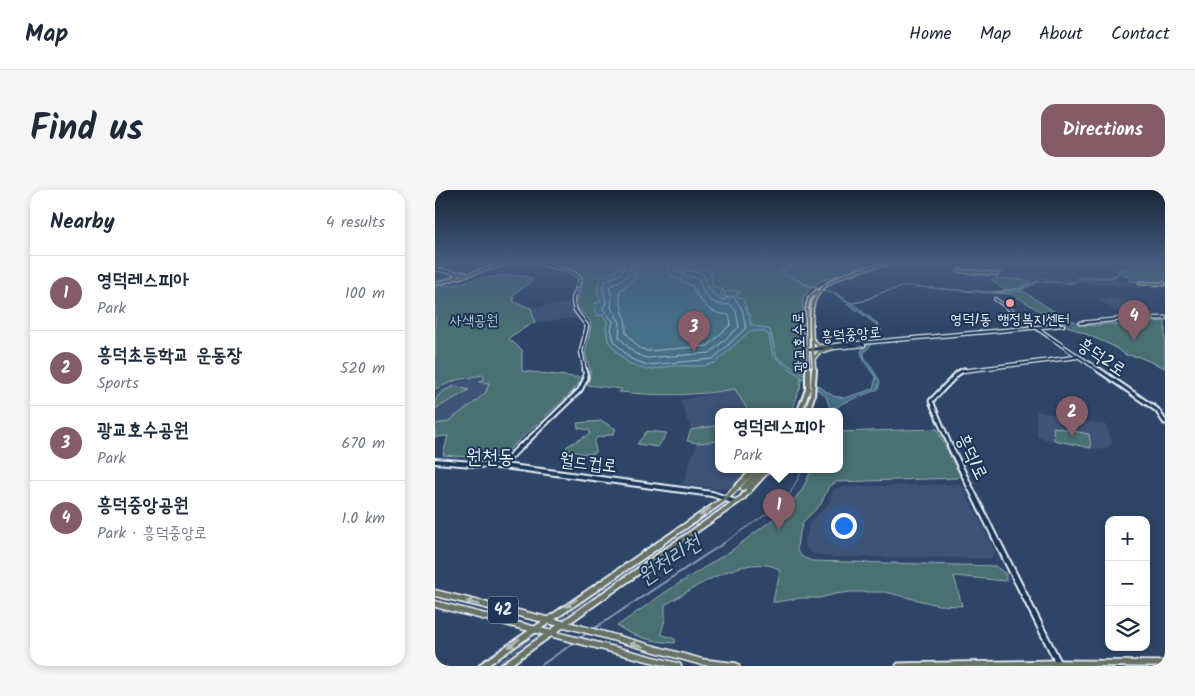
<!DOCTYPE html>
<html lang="en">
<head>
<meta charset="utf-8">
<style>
  body { margin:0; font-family:Kalam,"Poor Story",sans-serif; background:#f6f6f7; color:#1f2937 }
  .controls { position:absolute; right:15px; bottom:15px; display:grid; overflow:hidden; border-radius:10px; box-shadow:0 2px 8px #0003 }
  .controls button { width:45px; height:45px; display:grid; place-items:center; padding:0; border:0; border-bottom:1px solid #e0e1e3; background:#fff; color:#1f2937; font:25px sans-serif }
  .you { position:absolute; left:408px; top:335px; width:18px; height:18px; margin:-12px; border:4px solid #fff; border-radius:50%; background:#1a73e8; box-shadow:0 0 0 8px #1a73e833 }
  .badge { display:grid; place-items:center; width:32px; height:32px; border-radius:50%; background:#845c67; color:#fff; font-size:16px; font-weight:700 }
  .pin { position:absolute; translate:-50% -41px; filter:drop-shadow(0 1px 2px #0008) }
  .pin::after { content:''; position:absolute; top:26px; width:18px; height:15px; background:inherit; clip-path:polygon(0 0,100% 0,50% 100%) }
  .popup { position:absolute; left:280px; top:218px; width:128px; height:65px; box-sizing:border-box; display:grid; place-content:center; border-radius:10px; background:#fff; filter:drop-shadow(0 1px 4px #0005); font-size:16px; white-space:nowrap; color:#747a83 }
  .popup b { font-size:19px; color:#1f2937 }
  .popup::after { content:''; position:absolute; left:50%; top:100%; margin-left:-10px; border:10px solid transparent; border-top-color:#fff }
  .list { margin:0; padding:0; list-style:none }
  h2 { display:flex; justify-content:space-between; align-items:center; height:65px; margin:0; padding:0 20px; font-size:21px }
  h2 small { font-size:16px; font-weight:400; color:#747a83 }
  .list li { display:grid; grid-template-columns:32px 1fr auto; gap:15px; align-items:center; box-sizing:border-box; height:75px; padding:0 20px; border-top:1px solid #e0e1e3 }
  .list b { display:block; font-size:19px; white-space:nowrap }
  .list p { margin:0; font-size:16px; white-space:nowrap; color:#747a83 }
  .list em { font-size:16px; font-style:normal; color:#747a83 }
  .icon { flex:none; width:28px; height:28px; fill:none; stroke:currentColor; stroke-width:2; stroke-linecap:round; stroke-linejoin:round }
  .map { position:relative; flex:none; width:730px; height:476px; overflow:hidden; border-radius:15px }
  header { display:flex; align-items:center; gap:30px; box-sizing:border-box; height:70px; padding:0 25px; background:#fff; border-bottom:1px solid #e0e1e3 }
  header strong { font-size:24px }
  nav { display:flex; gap:28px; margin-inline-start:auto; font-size:18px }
  .intro { display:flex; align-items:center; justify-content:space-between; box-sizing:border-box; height:120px; padding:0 30px }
  h1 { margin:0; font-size:35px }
  .button { padding:12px 22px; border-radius:15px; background:#845c67; color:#fff; font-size:18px; font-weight:700 }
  main { display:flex; gap:30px; padding:0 30px }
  aside { flex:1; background:#fff; border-radius:15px; box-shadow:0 2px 8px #0003 }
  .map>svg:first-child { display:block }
  .built { fill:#3d5377 }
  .green { fill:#496f73; stroke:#98b0b6 }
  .water { fill:#446f88; stroke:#86a3b5 }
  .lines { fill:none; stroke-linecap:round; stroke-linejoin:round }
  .shore { stroke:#a6bdcb; stroke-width:1 }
  .stream-far1 { stroke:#86a3b5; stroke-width:1 }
  .stream { stroke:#86a3b5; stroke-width:2 }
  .minor-tunnel { stroke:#4a5f7e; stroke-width:2.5; stroke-dasharray:2.5 1; stroke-linecap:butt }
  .major-tunnel-far1 { stroke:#4a5f7e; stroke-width:4.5; stroke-dasharray:4.5 2.5; stroke-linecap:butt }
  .major-tunnel { stroke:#4a5f7e; stroke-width:5.5; stroke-dasharray:5.5 3; stroke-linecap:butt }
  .highway-tunnel { stroke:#4a5f7e; stroke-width:2.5; stroke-dasharray:2.5 1; stroke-linecap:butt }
  .minor-far4-casing { stroke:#e8f1f8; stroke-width:4.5 }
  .minor-far3-casing { stroke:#e8f1f8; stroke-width:5 }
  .minor-far2-casing { stroke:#e8f1f8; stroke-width:7 }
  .minor-far1-casing { stroke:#e8f1f8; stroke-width:8 }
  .minor-casing { stroke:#e8f1f8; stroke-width:9 }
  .major-far3-casing { stroke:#e8f1f8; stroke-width:5 }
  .major-far2-casing { stroke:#e8f1f8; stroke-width:8 }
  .major-far1-casing { stroke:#e8f1f8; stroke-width:8 }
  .major-casing { stroke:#e8f1f8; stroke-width:9 }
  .highway-casing { stroke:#e8f1f8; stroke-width:5 }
  .minor-far4 { stroke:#1d3557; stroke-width:2 }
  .minor-far3 { stroke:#1d3557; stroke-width:2.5 }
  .minor-far2 { stroke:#1d3557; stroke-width:3 }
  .minor-far1 { stroke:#1d3557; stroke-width:4 }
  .minor { stroke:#1d3557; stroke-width:5 }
  .major-far3 { stroke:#697266; stroke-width:2.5 }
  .major-far2 { stroke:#697266; stroke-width:4 }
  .major-far1 { stroke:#697266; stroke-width:4.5 }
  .major { stroke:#697266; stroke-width:5.5 }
  .highway { stroke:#697266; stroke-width:2.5 }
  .oneway { fill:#b5bebe }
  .poi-dot { fill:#ff9aa2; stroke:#1d3557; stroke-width:2 }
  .labels { text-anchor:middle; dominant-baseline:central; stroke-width:4; stroke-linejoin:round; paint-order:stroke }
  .far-poi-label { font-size:15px; fill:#e8f1f8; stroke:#1d3557 }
  .far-park-label { font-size:15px; fill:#b0c4c9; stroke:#1d3557 }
  .far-street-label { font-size:15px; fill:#e8f1f8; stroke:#1d3557 }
  .shield { fill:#1d3557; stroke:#abb9c8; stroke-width:1 }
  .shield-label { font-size:16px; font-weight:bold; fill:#e8f1f8 }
  .street-label { font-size:18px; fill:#e8f1f8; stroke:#1d3557 }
  .quarter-label { font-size:20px; fill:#e8f1f8; stroke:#1d3557 }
  .near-water-label { font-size:22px; font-style:italic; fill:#afc4d1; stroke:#1d3557 }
</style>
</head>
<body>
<header>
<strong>Map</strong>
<nav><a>Home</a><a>Map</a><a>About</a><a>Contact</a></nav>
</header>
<div class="intro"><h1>Find us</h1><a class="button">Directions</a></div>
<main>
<aside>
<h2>Nearby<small>4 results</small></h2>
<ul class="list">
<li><span class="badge">1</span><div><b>영덕레스피아</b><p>Park</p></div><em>100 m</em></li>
<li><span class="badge">2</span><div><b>흥덕초등학교 운동장</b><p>Sports</p></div><em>520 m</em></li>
<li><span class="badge">3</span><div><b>광교호수공원</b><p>Park</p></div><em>670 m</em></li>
<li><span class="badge">4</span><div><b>흥덕중앙공원</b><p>Park · 흥덕중앙로</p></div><em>1.0 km</em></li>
</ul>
</aside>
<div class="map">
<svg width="730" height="476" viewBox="0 0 730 476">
  <rect width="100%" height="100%" fill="#2e4568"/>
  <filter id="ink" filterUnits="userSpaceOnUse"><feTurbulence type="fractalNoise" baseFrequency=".02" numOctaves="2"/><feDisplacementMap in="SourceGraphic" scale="10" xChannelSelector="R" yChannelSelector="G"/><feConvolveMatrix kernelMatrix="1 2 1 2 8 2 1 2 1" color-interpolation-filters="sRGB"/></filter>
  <g filter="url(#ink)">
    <g class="built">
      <path d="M 662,108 L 694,110 L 722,126 L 688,126 Z"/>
      <path d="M 134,113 L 143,128 L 100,132 L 96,118 Z"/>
      <path d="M 46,186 L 50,187 L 44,190 L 44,192 L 54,193 L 51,203 L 11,232 L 0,234 L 0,202 L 21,192 Z"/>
      <path d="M 300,199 L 313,221 L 284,221 L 284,235 L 256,240 L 245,210 Z"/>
      <path d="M 601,221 L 671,235 L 677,253 L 674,257 L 668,259 L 654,259 L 602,247 Z"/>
      <path d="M 284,251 L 284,279 L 313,279 L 296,297 L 290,299 L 247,295 L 262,253 Z"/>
      <path d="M 523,294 L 528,297 L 560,362 L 555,368 L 397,367 L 378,364 L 371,358 L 370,350 L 375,332 L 392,316 L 398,300 L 402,297 Z"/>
    </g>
    <g class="green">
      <path d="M 149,72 L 443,72 L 386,91 L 375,99 L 368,108 L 368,174 L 365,198 L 357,221 L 313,221 L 300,199 C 261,206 224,206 184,202 L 187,199 L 152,195 L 156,181 L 150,164 L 156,136 L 155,131 L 143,118 L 141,114 L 149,89 L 145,84 L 128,79 Z"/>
      <path d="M 503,72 L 549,72 L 567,83 L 500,76 L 504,74 Z"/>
      <path d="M 711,72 L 730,72 L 730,93 L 694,91 L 694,87 L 689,86 L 688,81 Z"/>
      <path d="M 74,85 L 89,86 L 98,89 C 94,97 83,98 78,106 L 79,112 L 96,118 L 100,132 L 76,146 L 74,149 L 87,160 L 87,181 L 139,187 L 146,187 L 147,189 L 138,201 L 68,265 L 58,269 L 8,265 L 13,246 L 0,247 L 0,234 L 12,232 L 40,212 L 51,202 L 54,193 L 44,192 L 50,188 L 47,185 L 22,190 L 0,199 L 0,95 L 18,95 L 40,89 Z"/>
      <path d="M 563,88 L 593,90 L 595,92 L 585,98 L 570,100 L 556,90 Z"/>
      <path d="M 588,101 C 607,113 628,130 650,135 C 659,137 669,133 678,134 C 689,136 697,140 709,137 L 704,132 L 730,131 L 730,178 L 704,167 L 691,165 L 678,156 L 621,131 L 577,104 L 558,103 Z"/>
      <path d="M 20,196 L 34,200 L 0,219 C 0,204 6,202 20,196 Z"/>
      <path d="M 167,231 L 181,239 L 178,244 L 161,248 L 159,253 L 161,260 L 159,263 L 149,264 L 131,259 L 132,256 L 155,244 L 154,240 L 143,238 L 142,233 Z"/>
      <path d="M 284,235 L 284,251 L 262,253 L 252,251 L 256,240 Z"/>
      <path d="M 618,237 L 654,244 L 656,258 L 619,250 Z"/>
      <path d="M 502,239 L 525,285 L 523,288 L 401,292 L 393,298 L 386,314 L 368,332 L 363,349 L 362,360 L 367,367 L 377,371 L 560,376 L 571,384 L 571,391 L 519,386 L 527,416 L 503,415 L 450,402 L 416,402 L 400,404 L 385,408 L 366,408 L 341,412 L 338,412 C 339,400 346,389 344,379 C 311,362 259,398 230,415 L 230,429 L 226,444 L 240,449 L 240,453 C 219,452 200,447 182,436 L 232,401 L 297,360 L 349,321 L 367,300 L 377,279 L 404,279 L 404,242 Z"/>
      <path d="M 212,241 L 232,243 L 223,257 L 202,254 Z"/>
    </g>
    <path class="water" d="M 179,72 L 245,72 L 276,81 L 277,84 L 274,85 L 276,85 L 277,96 L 289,100 L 285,103 L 287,106 L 294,108 L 288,103 L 297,100 L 305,102 L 301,106 L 308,109 L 313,123 L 315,124 L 315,134 L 335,140 L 342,167 L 398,206 L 410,208 L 438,199 L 441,188 L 429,171 L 426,161 L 442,142 L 442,135 L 400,104 L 370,95 L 345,82 L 355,75 L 364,72 L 349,80 L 348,82 L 373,95 L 401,103 L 416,113 L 428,111 L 445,103 L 471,96 L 554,102 L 585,99 L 601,91 L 636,93 L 646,87 L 676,87 L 684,83 L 683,80 L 704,72 L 684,80 L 686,82 L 678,88 L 647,88 L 641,92 L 632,93 L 603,92 L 588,99 L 554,103 L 471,96 L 445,103 L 429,111 L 417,113 L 443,134 L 446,140 L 444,147 L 429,162 L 429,166 L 445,191 L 443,199 L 406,214 L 402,218 L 394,216 L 391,206 L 338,166 L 334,145 L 328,141 L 315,141 L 280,173 L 268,176 L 238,176 L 211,180 L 193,173 L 181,161 L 173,151 L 171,137 L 173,133 L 168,125 L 161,126 L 159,117 L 160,113 L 166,112 L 162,100 L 165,88 L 184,80 L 185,77 Z"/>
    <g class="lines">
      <g class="shore">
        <path d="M 187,72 L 189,77 L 187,83 L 171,91 L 167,96 L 171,112 L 168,119 L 178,131 L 176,140 L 180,153 L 196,169 L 212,175 L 278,169 L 311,138 L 307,119 L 298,106 L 288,110 C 276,106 272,96 269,84 L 248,79 L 245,72"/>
        <path d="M 194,72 L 195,78 L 193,86 L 174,97 L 177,108 L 176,118 L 185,132 L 184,147 L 199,163 L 211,168 L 275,163 L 304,137 L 301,121 L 295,114 C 276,118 268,105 264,89 L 244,83 L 238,72"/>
        <path d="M 202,72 L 200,87 L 184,102 C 185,117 192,128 191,143 L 203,157 L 212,161 L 273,156 L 296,134 L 294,125 L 282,123 L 274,119 L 264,108 L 257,96 L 236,86 L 231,72"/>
      </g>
      <g class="stream-far1">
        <path d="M 397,221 L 400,216"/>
        <path d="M 287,354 L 351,311 L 368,279"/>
      </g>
      <g class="stream">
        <path d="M 157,440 L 289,353"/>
        <path d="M 145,448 L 152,443"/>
        <path d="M 105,476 L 140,452"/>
      </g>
      <path class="minor-tunnel" d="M 628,135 L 645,133"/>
      <g class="major-tunnel-far1">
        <path d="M 228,354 L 308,298"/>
        <path d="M 235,354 L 313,299"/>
      </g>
      <g class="major-tunnel">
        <path d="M 56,476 L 230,353"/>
        <path d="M 63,476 L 237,353"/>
      </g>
      <path class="highway-tunnel" d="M 453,72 L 537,84 L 730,96"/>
      <g class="minor-far4-casing">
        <g id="minor-far4">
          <path d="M 100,72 L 139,83 L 145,88 C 143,101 133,108 141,121"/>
          <path d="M 0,77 L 17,72"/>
          <path d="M 0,79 L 20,83"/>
          <path d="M 560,109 L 577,121"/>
        </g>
      </g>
      <g class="minor-far3-casing">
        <g id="minor-far3">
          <path d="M 140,120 L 152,136 L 146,161 L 150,181"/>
          <path d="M 575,120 L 665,181"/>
          <path d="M 645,133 L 687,129 L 730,128"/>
          <path d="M 373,160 L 402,155 L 628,135"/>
          <path d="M 376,160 L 429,155"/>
          <path d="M 527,181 L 642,167"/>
        </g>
      </g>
      <g class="minor-far2-casing">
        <g id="minor-far2">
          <path d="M 664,180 L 722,220 L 730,232"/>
          <path d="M 85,258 L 145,200 L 151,188 L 150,180"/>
          <path d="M 516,258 L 496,211 L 523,183 L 529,180"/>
        </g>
      </g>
      <g class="minor-far1-casing">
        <g id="minor-far1">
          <path d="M 515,256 L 563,354"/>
          <path d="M 0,271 L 76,277 L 277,304 L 300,312"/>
          <path d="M 66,276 L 86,256"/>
        </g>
      </g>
      <g class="minor-casing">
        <path id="minor" d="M 563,353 L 625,476"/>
      </g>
      <g class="major-far3-casing">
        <g id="major-far3">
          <path d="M 19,87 L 22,85 L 20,83 L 30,83"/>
          <path d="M 0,94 L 76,72"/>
          <path d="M 379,151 L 383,156 L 392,156"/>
          <path d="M 380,167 L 384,162 L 398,158"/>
          <path d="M 373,181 L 372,118 L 374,109 L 382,101"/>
          <path d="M 379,181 C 379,161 374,139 377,118 C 382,85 431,79 457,72"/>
        </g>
      </g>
      <g class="major-far2-casing">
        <g id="major-far2">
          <path d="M 365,221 L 373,199 L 373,180"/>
          <path d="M 372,221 L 377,206 L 379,180"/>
        </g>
      </g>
      <g class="major-far1-casing">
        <g id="major-far1">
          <path d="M 308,298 L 325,279"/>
          <path d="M 313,299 L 329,279"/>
          <path d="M 224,354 L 290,309 L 320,279"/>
          <path d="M 241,354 L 307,308 L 333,279"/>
        </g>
      </g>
      <g class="major-casing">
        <g id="major">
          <path d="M 0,403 L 137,436 L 267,472 L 301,476"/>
          <path d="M 0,414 L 243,476"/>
          <path d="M 47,476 L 226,353"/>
          <path d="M 69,476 L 243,353"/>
          <path d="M 464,476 L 623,473 L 730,474"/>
        </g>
      </g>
      <g class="highway-casing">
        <g id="highway">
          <path d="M 524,81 L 562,84"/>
          <path d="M 705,93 L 730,94"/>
        </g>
      </g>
      <use href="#minor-far4" class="minor-far4"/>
      <use href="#minor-far3" class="minor-far3"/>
      <use href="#minor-far2" class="minor-far2"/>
      <use href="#minor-far1" class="minor-far1"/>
      <use href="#minor" class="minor"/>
      <use href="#major-far3" class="major-far3"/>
      <use href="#major-far2" class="major-far2"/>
      <use href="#major-far1" class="major-far1"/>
      <use href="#major" class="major"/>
      <use href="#highway" class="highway"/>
    </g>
    <defs><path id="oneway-solid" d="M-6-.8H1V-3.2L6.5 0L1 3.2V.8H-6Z" transform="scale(1.25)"/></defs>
    <g class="oneway">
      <use href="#oneway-solid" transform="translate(270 322) rotate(146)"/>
      <use href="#oneway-solid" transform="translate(38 413) rotate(-166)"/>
      <use href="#oneway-solid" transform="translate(136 413) rotate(146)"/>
      <use href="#oneway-solid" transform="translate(79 453) rotate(143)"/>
      <use href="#oneway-solid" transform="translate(202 455) rotate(-165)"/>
    </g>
  </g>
  <linearGradient id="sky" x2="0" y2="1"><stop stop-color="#192639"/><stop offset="0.52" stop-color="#465c80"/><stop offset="1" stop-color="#465c80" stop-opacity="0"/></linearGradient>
  <rect width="730" height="139" fill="url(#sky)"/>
  <circle class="poi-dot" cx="575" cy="113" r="5"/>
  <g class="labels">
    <g class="far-poi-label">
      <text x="575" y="130">영덕1동 행정복지센터</text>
    </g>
    <g class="far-park-label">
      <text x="39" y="131">사색공원</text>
    </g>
    <g class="far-street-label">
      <text transform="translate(416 145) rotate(-5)">흥덕중앙로</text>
      <text transform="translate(365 152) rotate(-92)">광교호수로</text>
    </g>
    <rect class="shield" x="53" y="406.5" width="30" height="27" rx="4"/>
    <g class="shield-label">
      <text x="68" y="420">42</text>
    </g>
    <g class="street-label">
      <text transform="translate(666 168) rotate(34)">흥덕2로</text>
      <text transform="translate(536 267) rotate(64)">흥덕1로</text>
      <text transform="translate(153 274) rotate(7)">월드컵로</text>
    </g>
    <g class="quarter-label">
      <text x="55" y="268">원천동</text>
    </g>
    <g class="near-water-label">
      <text transform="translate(235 371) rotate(-34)">원천리천</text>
    </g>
  </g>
</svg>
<div class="controls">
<button>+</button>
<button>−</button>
<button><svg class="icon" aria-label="layers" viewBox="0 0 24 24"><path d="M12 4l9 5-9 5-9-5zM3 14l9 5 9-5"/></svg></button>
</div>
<div class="you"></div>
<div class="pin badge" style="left:344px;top:340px">1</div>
<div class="popup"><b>영덕레스피아</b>Park</div>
<div class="pin badge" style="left:637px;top:247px">2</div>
<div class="pin badge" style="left:259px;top:162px">3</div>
<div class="pin badge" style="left:699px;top:151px">4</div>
</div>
</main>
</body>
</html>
